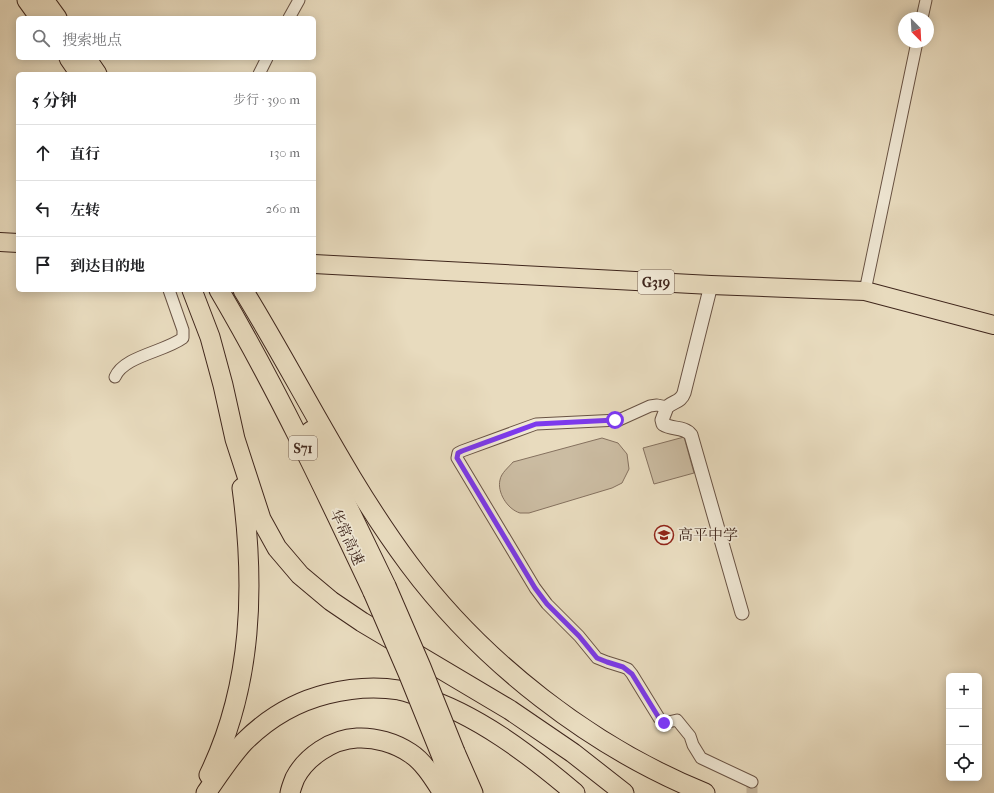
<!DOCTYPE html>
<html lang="zh">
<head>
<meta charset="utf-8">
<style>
  body { margin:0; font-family:"IM FELL French Canon","Noto Serif SC",serif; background:#f6f6f6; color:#202124 }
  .controls { position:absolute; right:12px; bottom:12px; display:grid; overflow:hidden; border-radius:6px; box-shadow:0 2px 10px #0003 }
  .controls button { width:36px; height:36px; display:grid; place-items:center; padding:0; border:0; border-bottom:1px solid #e0e0e0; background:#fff; color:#202124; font:20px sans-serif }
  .compass { position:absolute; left:898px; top:12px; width:36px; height:36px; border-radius:50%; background:#fff; box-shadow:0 2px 10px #0003; rotate:156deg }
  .stop { position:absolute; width:12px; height:12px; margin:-9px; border:3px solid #7c3aed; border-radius:50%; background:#fff }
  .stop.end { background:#7c3aed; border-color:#fff; box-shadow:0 1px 4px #0008 }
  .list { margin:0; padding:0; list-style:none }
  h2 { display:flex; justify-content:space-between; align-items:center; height:52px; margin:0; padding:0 16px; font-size:17px }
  h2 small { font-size:13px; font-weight:400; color:#757577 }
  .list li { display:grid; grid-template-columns:26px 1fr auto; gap:12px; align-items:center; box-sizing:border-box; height:56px; padding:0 16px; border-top:1px solid #e0e0e0 }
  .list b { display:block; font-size:15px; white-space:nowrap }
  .list em { font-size:13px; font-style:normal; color:#757577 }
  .icon { flex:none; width:22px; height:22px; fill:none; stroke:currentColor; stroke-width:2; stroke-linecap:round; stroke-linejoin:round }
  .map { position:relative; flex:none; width:994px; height:793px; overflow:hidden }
  .search { position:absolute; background:#fff; box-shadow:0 2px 10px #0003; left:16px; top:16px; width:300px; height:44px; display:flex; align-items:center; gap:10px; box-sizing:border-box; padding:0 14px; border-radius:6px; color:#757577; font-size:15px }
  .panel { position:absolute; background:#fff; box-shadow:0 2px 10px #0003; left:16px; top:72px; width:300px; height:220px; border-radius:6px }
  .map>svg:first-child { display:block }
  .green { fill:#cbbca2; stroke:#85715f }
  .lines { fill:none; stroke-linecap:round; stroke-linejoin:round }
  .minor-tunnel { stroke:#c6b79e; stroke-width:11; stroke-dasharray:11 5.5; stroke-linecap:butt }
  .minor-casing { stroke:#695344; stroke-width:13 }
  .tertiary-casing { stroke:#695344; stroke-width:15 }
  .trunk-casing { stroke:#3f261c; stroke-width:20 }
  .motorway-casing { stroke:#3f261c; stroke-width:21 }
  .minor { stroke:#f0e8d5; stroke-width:11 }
  .tertiary { stroke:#f0e8d5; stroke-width:13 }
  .trunk { stroke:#e8dbbe; stroke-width:18 }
  .motorway { stroke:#e8dbbe; stroke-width:19 }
  .motorway-bridge-casing { stroke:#3f261c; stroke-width:21; stroke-linecap:butt }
  .motorway-bridge { stroke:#e8dbbe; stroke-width:19 }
  .route { stroke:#7c3aed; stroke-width:5 }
  .labels { text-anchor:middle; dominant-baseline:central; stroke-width:3.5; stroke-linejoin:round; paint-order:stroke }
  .shield { fill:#f0e8d5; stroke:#746054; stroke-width:1 }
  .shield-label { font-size:14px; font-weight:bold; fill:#3f261c }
  .poi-label { font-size:15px; fill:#3f261c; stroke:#f0e8d5; text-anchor:start }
  .street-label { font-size:15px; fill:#3f261c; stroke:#f0e8d5 }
</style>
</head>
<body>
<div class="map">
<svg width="994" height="793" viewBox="0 0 994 793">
  <rect width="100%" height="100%" fill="#e8dbbe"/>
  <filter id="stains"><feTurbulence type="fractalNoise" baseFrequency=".005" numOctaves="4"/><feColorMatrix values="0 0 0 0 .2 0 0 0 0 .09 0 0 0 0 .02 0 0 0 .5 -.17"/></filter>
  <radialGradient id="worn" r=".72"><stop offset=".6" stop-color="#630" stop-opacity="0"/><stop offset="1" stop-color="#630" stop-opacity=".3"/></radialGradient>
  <g class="green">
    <path d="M 684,437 L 694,473 L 654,484 L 643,448 Z"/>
    <path d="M 602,438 L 618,443 L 627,454 L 629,469 L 622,483 L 612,488 L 529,513 C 526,513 523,513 520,513 C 507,509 497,492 500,480 C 501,473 509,467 513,462 Z"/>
  </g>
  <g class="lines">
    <path class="minor-tunnel" d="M 752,793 L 752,782"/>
    <g class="minor-casing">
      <g id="minor">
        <path d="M 289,18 L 299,0"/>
        <path d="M 922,18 L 926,0"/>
        <path d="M 259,74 L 267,58"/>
        <path d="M 865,291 L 917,42"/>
        <path d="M 115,377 C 124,356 164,352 183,338 L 183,330 L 169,290"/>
        <path d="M 667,407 L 657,405 L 650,406 L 619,420 L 536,424 L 462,451 L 458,453 L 457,458 L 535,588 L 547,604 L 579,636 L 597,658 L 607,662 L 623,667 L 628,669 L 632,674 L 659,718 L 664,723 L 677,720 L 690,736 L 693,745 L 701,758 L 752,782"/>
      </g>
    </g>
    <g class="tertiary-casing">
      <path id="tertiary" d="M 711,285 L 684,393 C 681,402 674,401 667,407 L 662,420 L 663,424 C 672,430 684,426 691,435 L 742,613"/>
    </g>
    <g class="trunk-casing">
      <g id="trunk">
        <path d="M 0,242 L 18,243"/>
        <path d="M 314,264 L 711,285 L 865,291 L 994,325"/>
      </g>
    </g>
    <g class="motorway-casing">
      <g id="motorway">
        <path d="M 27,0 L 40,18"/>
        <path d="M 44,0 L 57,18"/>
        <path d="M 69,58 L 80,74"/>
        <path d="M 86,58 L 97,74"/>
        <path d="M 192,290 L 210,337 L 223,385 L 235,439 L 261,519 L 277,548 L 300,575 L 331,601 L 362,622 L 510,710 L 573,753 L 624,793"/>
        <path d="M 219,290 C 276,387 325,490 373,592"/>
        <path d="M 243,290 C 299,381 345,478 409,564 C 482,662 591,747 705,793"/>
        <path d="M 311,431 L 386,586"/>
        <path d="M 455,752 L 473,793"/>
        <path d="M 442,757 L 454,793"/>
        <path d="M 209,775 C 253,684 255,585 242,488"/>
        <path d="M 206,793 C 218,776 230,757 244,742 C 267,719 295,702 327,694 C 351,688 375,686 399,690 C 406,691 413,694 419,696 C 477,714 530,755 575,793"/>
        <path d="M 290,793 C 291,788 293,783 295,778 C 306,757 332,739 357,738 C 375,737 395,743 410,753 C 424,762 434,779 443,793"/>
      </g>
    </g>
    <use href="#minor" class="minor"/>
    <use href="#tertiary" class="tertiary"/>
    <use href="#trunk" class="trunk"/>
    <use href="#motorway" class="motorway"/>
    <g class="motorway-bridge-casing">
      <g id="motorway-bridge">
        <path d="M 386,586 L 421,667 L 455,752"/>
        <path d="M 373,592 L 408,673 L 442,757"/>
      </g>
    </g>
    <use href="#motorway-bridge" class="motorway-bridge"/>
  </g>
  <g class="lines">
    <path class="route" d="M 615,420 L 536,424 L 462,451 L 458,453 L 457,458 L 535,588 L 547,604 L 579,636 L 597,658 L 607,662 L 623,667 L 632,674 L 659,718 L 664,723"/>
  </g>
  <defs>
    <g id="school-ring" transform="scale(1)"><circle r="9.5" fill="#f0e8d5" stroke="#8f2418" stroke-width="1.5"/><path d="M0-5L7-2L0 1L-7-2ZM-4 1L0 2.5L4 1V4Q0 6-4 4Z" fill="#8f2418"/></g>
  </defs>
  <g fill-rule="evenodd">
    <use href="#school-ring" x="664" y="535"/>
  </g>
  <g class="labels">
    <g class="shield">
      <rect x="638" y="270" width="36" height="24" rx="3"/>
      <rect x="289" y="436" width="28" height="24" rx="3"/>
    </g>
    <g class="shield-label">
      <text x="656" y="282">G319</text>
      <text x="303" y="448">S71</text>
    </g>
    <g class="poi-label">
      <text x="678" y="535">高平中学</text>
    </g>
    <g class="street-label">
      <text transform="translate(347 537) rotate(65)">华常高速</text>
    </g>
  </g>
  <rect width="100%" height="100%" filter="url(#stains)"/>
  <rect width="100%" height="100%" fill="url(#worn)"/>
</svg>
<div class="controls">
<button>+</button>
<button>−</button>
<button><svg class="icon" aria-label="locate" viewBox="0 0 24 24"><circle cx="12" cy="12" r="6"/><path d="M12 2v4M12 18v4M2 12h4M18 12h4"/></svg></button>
</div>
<svg class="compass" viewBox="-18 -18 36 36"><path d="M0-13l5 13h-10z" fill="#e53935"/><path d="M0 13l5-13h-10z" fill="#757577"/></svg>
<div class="stop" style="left:615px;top:420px"></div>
<div class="stop end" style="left:664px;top:723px"></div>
<div class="search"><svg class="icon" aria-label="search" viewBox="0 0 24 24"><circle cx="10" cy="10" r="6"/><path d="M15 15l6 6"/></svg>搜索地点</div>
<section class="panel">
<h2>5 分钟<small>步行 · 390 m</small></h2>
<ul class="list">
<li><svg class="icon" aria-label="ahead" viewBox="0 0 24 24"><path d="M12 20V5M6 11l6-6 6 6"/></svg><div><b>直行</b></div><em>130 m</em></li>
<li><svg class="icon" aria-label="left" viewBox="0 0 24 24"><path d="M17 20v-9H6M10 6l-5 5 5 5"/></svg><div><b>左转</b></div><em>260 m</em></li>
<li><svg class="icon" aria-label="arrive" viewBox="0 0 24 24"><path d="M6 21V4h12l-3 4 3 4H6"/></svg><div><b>到达目的地</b></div></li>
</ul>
</section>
</div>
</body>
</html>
